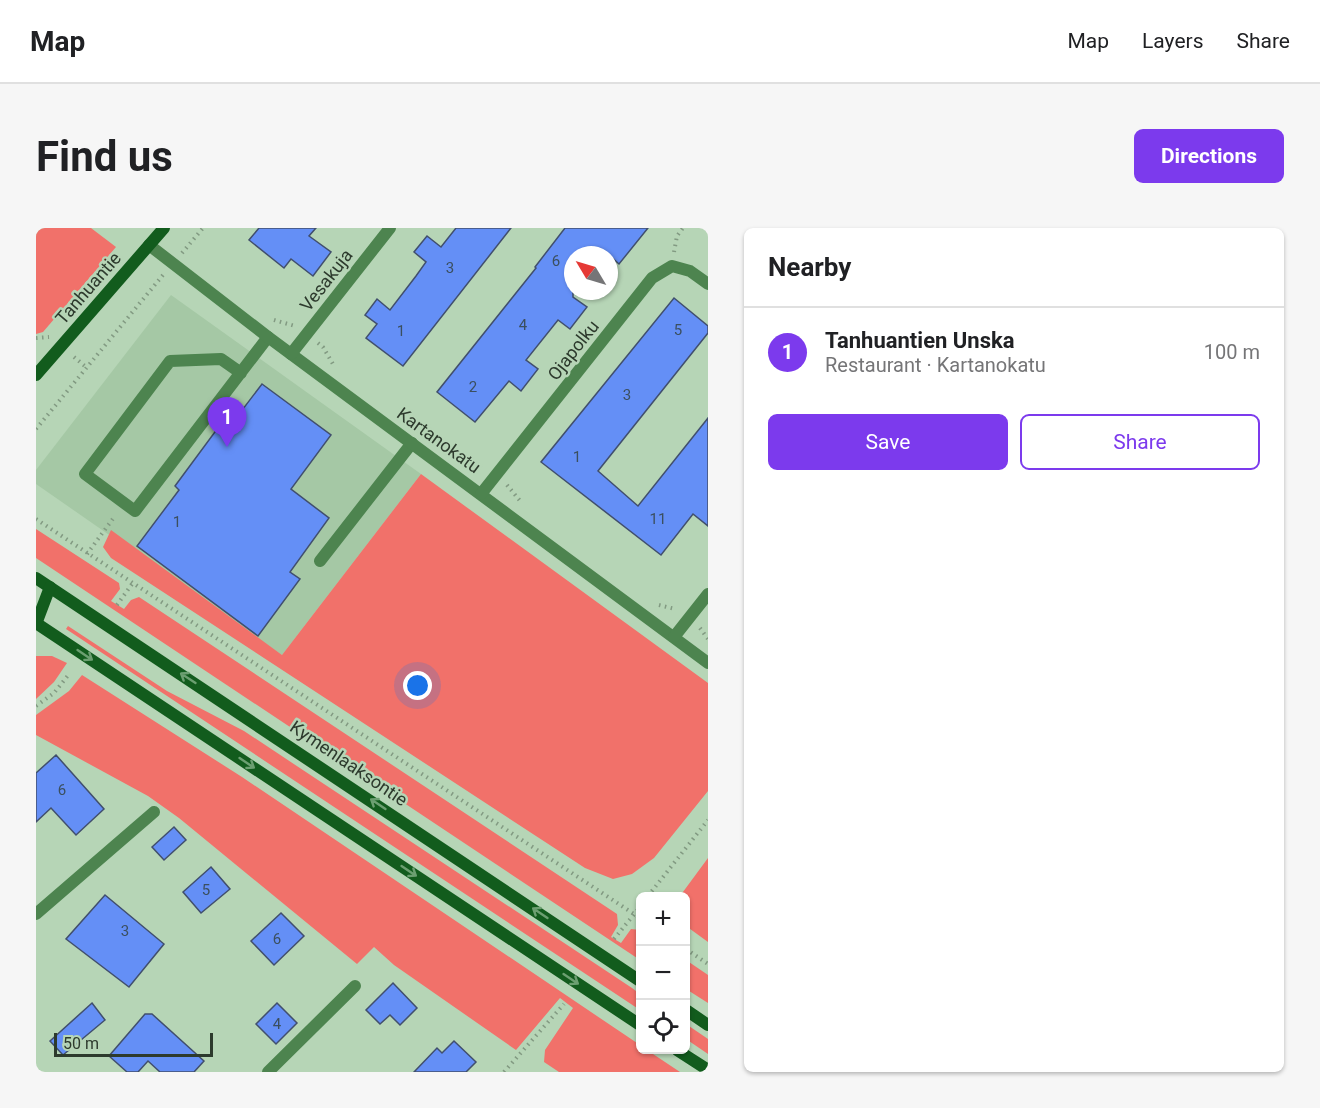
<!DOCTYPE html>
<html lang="en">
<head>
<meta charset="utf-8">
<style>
  body { margin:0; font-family:Roboto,sans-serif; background:#f6f6f6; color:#202124 }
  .controls { position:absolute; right:18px; bottom:18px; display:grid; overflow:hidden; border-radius:9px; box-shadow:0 2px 4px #0004 }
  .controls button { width:54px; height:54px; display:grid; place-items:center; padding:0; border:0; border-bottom:2px solid #e0e0e0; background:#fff; color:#202124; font:30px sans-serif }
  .compass { position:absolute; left:528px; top:18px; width:54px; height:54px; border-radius:50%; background:#fff; box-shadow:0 2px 4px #0004; rotate:308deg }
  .scale { position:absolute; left:18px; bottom:15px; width:159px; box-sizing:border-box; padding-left:6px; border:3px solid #2d3a2d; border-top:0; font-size:16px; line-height:21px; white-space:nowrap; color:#2d3a2d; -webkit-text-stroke:4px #b6d5b6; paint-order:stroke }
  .you { position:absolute; left:382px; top:458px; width:21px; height:21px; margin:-15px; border:4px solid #fff; border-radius:50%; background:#1a73e8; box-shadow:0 0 0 9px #1a73e833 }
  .badge { display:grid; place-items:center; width:39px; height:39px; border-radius:50%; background:#7c3aed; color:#fff; font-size:20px; font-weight:700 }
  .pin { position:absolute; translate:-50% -50px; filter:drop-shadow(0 2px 3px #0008) }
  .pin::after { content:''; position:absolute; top:32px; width:21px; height:18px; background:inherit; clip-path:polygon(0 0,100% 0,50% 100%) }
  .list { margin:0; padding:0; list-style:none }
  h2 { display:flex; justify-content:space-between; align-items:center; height:78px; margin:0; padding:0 24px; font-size:26px }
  h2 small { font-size:20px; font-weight:400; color:#757577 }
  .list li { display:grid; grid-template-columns:39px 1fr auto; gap:18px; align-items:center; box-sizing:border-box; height:90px; padding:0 24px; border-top:2px solid #e0e0e0 }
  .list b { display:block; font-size:22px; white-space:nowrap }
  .list p { margin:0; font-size:20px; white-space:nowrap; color:#757577 }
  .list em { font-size:20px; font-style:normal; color:#757577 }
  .actions { display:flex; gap:12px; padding:18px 24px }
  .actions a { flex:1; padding:14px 0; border:2px solid #7c3aed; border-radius:9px; text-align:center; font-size:21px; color:#7c3aed }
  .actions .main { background:#7c3aed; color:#fff }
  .icon { flex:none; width:33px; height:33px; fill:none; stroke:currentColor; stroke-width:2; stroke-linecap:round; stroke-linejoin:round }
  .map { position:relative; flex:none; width:672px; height:844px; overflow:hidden; border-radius:9px }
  header { display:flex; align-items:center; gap:36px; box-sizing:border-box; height:84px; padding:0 30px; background:#fff; border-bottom:2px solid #e0e0e0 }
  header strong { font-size:28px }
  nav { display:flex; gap:33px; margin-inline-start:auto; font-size:21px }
  .intro { display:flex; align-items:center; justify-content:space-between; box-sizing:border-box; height:144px; padding:0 36px }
  h1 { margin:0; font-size:42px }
  .button { padding:15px 27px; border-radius:9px; background:#7c3aed; color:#fff; font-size:21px; font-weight:700 }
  main { display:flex; gap:36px; padding:0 36px }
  aside { flex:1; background:#fff; border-radius:9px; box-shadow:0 2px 4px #0004 }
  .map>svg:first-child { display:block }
  .built { fill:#a5c8a5 }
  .green { fill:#f1716a }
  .building { fill:#648ff6; stroke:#414f6d; stroke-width:1.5 }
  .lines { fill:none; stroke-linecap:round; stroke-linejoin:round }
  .path { stroke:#829a82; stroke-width:4; stroke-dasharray:1.5 4.5; stroke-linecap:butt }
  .lane { stroke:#4d844f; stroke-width:12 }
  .street { stroke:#4d844f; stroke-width:12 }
  .secondary { stroke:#125c1d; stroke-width:12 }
  .oneway { stroke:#6c9f71 }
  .labels { text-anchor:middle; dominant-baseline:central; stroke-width:5; stroke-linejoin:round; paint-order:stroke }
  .number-label { font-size:15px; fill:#3b4f5f }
  .street-label { font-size:18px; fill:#2d3a2d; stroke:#b6d5b6 }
</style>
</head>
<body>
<header>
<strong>Map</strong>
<nav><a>Map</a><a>Layers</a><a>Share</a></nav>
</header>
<div class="intro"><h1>Find us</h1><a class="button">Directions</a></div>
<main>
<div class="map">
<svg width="672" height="844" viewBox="0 0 672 844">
  <rect width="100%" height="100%" fill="#b6d5b6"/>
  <path class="built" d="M 135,67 L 385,246 L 246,427 L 0,256 L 0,242 Z"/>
  <g class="green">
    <path d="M 0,0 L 55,0 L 80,19 L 7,104 L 0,106 Z"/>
    <path d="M 385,246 L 672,455 L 672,563 L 618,630 L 596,646 L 577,651 L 549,640 L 75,330 L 67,319 L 75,302 L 246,427 Z"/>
    <path d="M 0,301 L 83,355 L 84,361 L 75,373 L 88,381 L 95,372 L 103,369 L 581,686 L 582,697 L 575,709 L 585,715 L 595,701 L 604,702 L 604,732 L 0,330 Z"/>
    <path d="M 32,398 L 131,463 L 208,503 L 596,760 L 604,766 L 604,782 L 30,401 Z"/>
    <path d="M 0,428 L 16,428 L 31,435 L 18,454 L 0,471 Z"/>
    <path d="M 46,447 L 206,549 L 604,817 L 604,822 L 611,822 L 644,844 L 523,844 L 508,834 L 509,822 L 537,780 L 524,770 L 480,822 L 358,737 L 338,719 L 321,736 L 143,590 L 112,568 L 0,507 L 0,487 L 33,463 Z"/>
    <path d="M 672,630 L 672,714 L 650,698 L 650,668 L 644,668 Z"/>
    <path d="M 650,732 L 672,747 L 672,775 L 650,761 Z"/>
    <path d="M 650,796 L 672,811 L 672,826 L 650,811 Z"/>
  </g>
  <g class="building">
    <path d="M 223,0 L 280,0 L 273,8 L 295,24 L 277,48 L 255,31 L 248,40 L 213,12 Z"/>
    <path d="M 420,0 L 475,0 L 367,138 L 330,110 L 341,96 L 329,87 L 341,71 L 354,82 L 380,48 L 390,34 L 378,24 L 391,8 L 405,19 Z"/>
    <path d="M 529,0 L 612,0 L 583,36 L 573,27 L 537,27 L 537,69 L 551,79 L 534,101 L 522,92 L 490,132 L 502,141 L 485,163 L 473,153 L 439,194 L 401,164 L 500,40 L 499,39 Z"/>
    <path d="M 638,70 L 672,98 L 672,105 L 562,243 L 602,278 L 672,190 L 672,298 L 657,286 L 625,327 L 505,234 Z"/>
    <path d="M 226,156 L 295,207 L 255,261 L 293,290 L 254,344 L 264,351 L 222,408 L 101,318 L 143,262 L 139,258 L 187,193 L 194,198 Z"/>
    <path d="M 20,527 L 68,581 L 40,607 L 15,580 L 0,594 L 0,545 Z"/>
    <path d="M 138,599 L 150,612 L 128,632 L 116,619 Z"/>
    <path d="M 175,639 L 194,661 L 165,685 L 147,664 Z"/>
    <path d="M 69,667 L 128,716 L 93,759 L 30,711 Z"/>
    <path d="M 245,685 L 268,708 L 238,737 L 215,713 Z"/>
    <path d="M 357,755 L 381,780 L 364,797 L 354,787 L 344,796 L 330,782 Z"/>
    <path d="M 56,775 L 69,792 L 27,827 L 14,813 Z"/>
    <path d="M 241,775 L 261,795 L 240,816 L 220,796 Z"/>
    <path d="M 109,786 L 116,786 L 168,833 L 158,844 L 124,844 L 112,833 L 102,844 L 91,844 L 73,828 Z"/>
    <path d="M 418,813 L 440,834 L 430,844 L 378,844 L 401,820 L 406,825 Z"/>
  </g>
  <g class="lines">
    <g class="path">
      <path d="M 638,24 L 641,8 L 647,0"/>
      <path d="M 146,25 L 167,0"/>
      <path d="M 238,92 L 259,98"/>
      <path d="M 0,110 L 13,109"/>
      <path d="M 282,115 L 287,119 L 297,136"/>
      <path d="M 38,129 L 50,139"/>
      <path d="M 0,201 L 127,47"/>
      <path d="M 430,234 L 446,238"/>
      <path d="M 471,257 L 485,274"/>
      <path d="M 0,291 L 604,690"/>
      <path d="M 51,326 L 79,288"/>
      <path d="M 81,377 L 96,356"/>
      <path d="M 623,377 L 639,381"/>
      <path d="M 664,400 L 672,411"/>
      <path d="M 0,478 L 18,465 L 34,445"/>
      <path d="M 612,668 L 672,592"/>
      <path d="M 578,711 L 604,679"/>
      <path d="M 650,721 L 672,736"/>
      <path d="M 468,844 L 528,776"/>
    </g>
    <g class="lane">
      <path d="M 205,145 L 185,131 L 134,133 L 49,246 L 99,283 L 232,109"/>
      <path d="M 284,333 L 376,215"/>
    </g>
    <g class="street">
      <path d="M 113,17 L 232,109 L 672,435"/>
      <path d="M 255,126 L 354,0"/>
      <path d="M 445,266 L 616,50 L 636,38 L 654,43 L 672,56"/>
      <path d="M 638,409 L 672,366"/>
      <path d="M 0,686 L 118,584"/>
      <path d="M 232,844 L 319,758"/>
    </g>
    <g class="secondary">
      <path d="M 0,147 L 128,0"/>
      <path d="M 0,350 L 604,753"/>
      <path d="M 0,395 L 604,797"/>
      <path d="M 0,396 L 14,359"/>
      <path d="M 650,782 L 672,797"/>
      <path d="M 641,822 L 672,842"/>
    </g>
  </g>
  <defs><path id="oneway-shaft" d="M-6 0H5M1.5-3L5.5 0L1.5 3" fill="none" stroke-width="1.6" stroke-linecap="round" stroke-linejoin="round" transform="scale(1.5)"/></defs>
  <g class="oneway">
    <use href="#oneway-shaft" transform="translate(49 427) rotate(34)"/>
    <use href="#oneway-shaft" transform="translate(152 450) rotate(-147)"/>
    <use href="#oneway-shaft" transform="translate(211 535) rotate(34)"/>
    <use href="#oneway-shaft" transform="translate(342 576) rotate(-146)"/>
    <use href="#oneway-shaft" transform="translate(373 643) rotate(34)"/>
    <use href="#oneway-shaft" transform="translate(504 685) rotate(-146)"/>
    <use href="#oneway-shaft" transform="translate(535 751) rotate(34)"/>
  </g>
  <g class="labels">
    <g class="number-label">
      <text x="520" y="33">6</text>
      <text x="414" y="40">3</text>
      <text x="487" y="97">4</text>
      <text x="642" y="102">5</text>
      <text x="365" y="103">1</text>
      <text x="437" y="159">2</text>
      <text x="591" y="167">3</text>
      <text x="541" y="229">1</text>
      <text x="622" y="291">11</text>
      <text x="141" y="294">1</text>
      <text x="26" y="562">6</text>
      <text x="170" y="662">5</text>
      <text x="89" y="703">3</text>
      <text x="241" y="711">6</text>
      <text x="241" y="796">4</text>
    </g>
    <g class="street-label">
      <text transform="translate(290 52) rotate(-52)">Vesakuja</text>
      <text transform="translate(52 60) rotate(-49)">Tanhuantie</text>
      <text transform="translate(537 122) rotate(-52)">Ojapolku</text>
      <text transform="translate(403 212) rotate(36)">Kartanokatu</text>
      <text transform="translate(313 535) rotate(34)">Kymenlaaksontie</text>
    </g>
  </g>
</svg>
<div class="controls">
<button>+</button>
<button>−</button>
<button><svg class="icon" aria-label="locate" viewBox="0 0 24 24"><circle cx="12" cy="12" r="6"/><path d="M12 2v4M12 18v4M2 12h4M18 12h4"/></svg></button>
</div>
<svg class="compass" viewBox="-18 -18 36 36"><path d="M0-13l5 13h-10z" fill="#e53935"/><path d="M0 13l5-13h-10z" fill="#757577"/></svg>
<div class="scale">50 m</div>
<div class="you"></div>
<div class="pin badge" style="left:191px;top:219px">1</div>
</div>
<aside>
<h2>Nearby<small></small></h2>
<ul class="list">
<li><span class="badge">1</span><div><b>Tanhuantien Unska</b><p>Restaurant · Kartanokatu</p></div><em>100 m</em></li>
</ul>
<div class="actions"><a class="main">Save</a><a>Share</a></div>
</aside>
</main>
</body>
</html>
